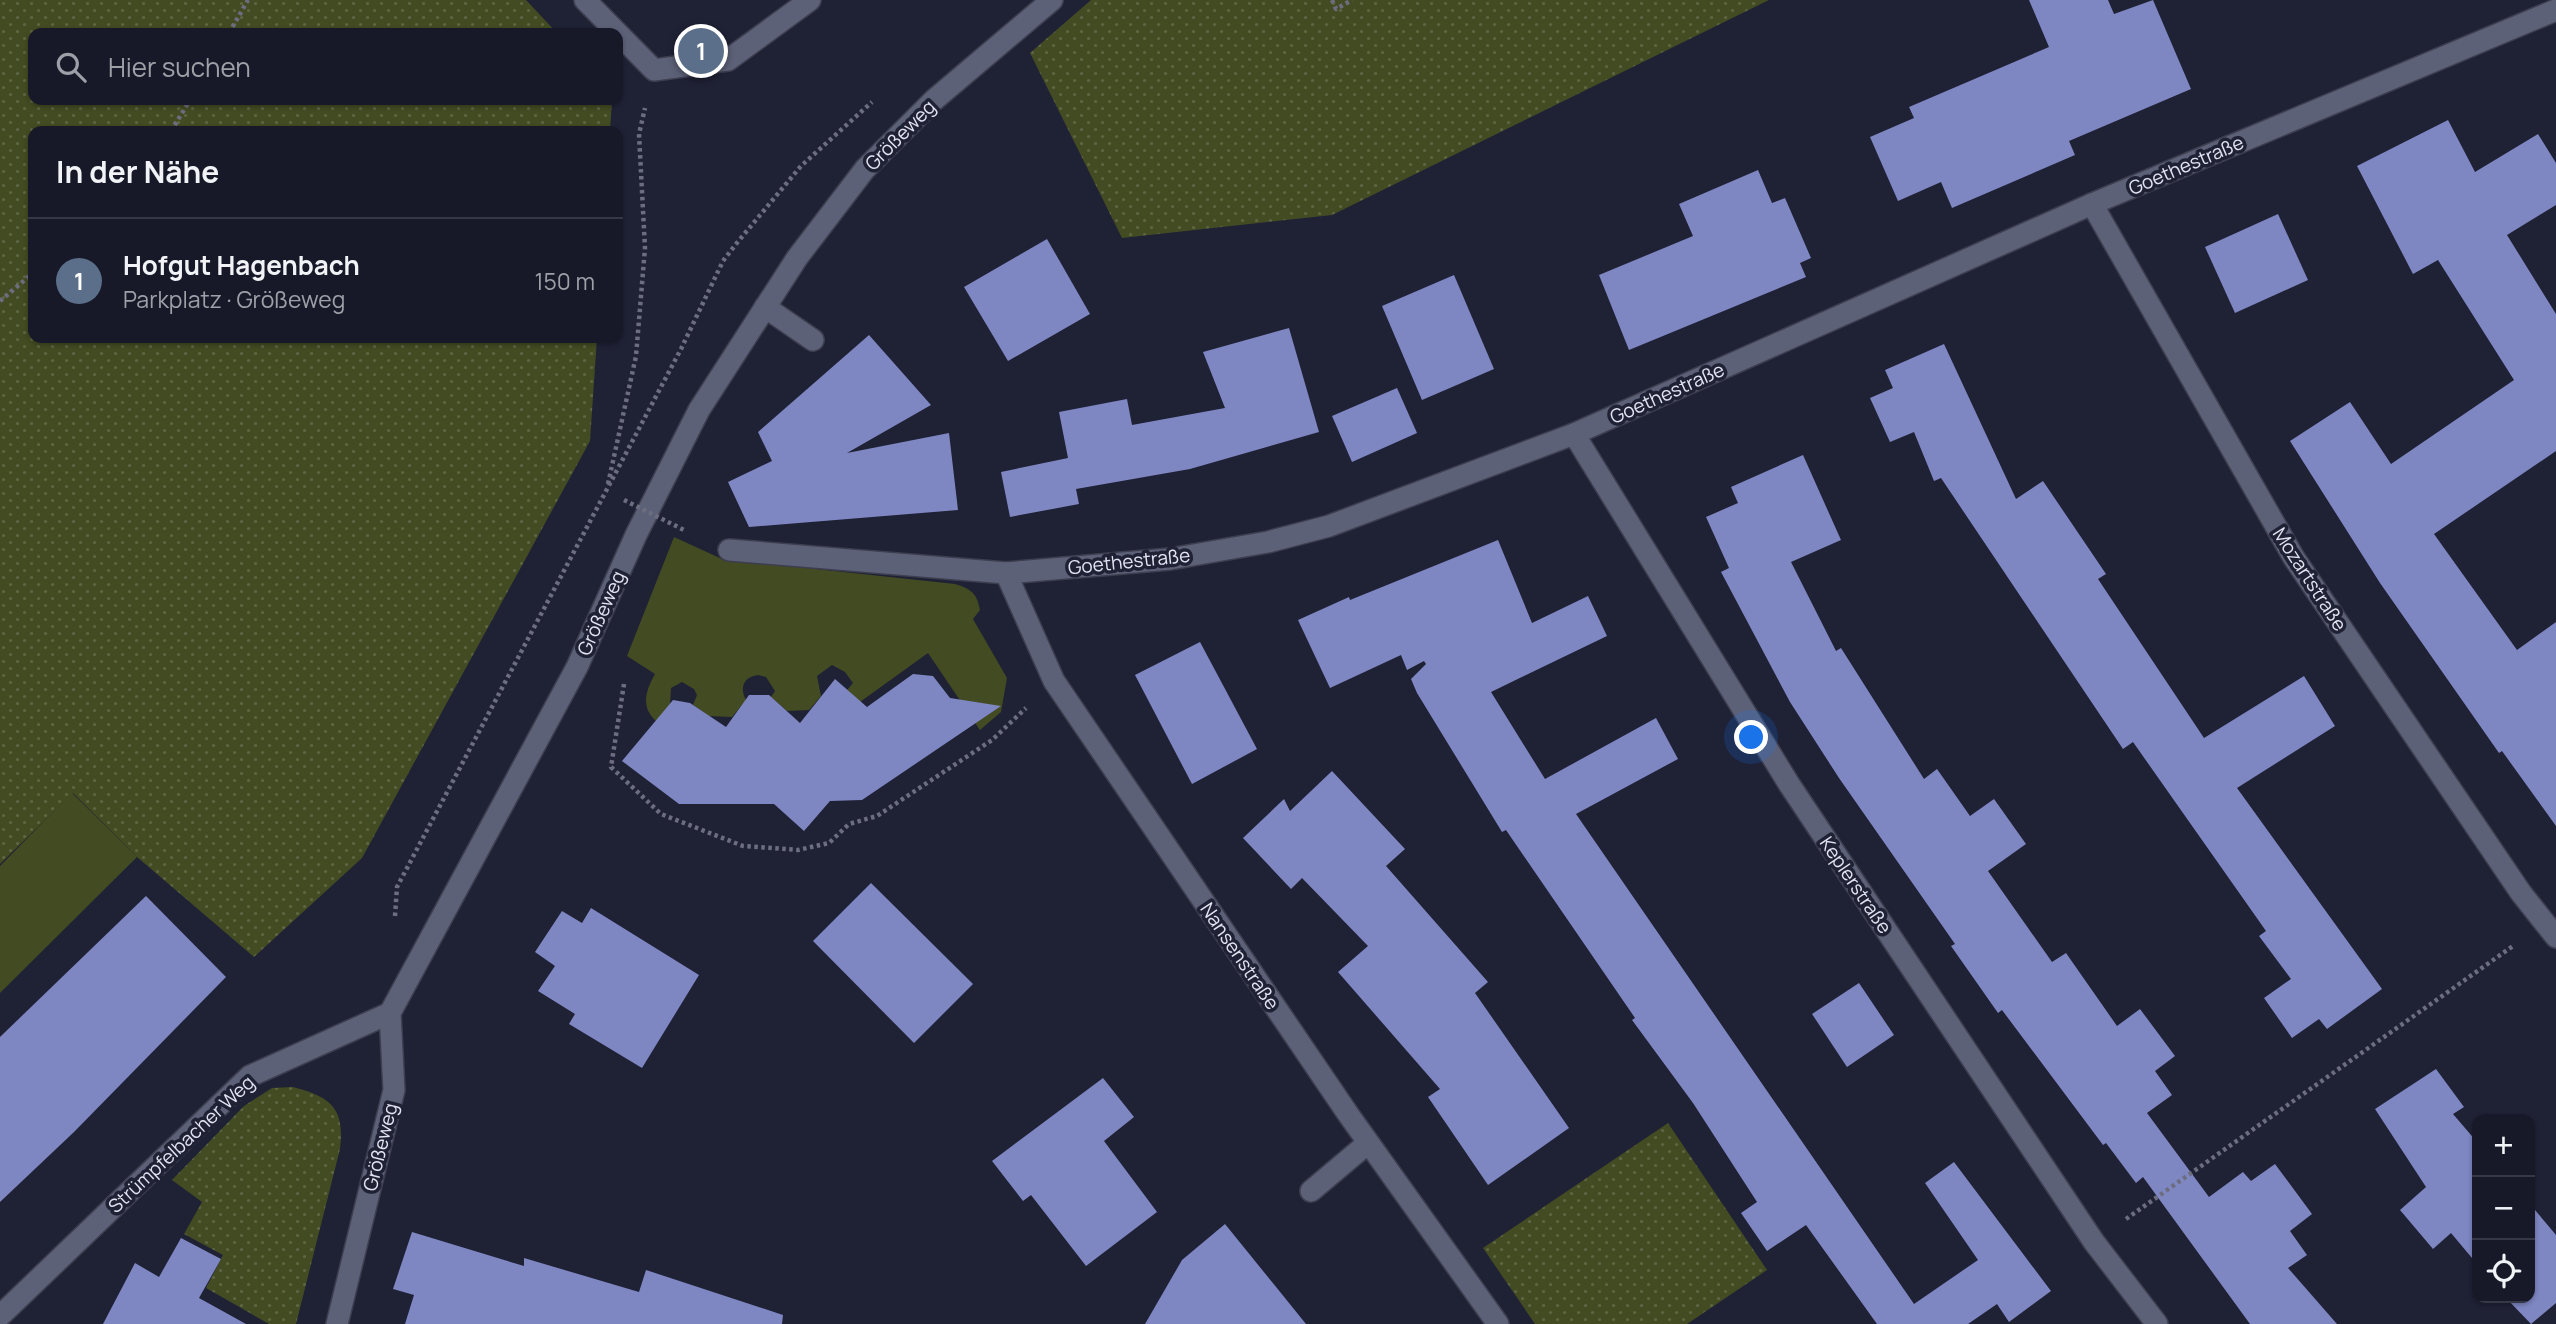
<!DOCTYPE html>
<html lang="de">
<head>
<meta charset="utf-8">
<style>
  body { margin:0; font-family:Manrope,sans-serif; background:#242634; color:#f1f3f6 }
  .controls { position:absolute; right:21px; bottom:21px; display:grid; overflow:hidden; border-radius:14px; box-shadow:0 2px 5px #0004 }
  .controls button { width:63px; height:63px; display:grid; place-items:center; padding:0; border:0; border-bottom:2px solid #363845; background:#171928; color:#f1f3f6; font:35px sans-serif }
  .you { position:absolute; left:1752px; top:738px; width:24px; height:24px; margin:-18px; border:5px solid #fff; border-radius:50%; background:#1a73e8; box-shadow:0 0 0 10px #1a73e833 }
  .badge { display:grid; place-items:center; width:46px; height:46px; border-radius:50%; background:#0f766e; color:#fff; font-size:23px; font-weight:700 }
  .pin { position:absolute; translate:-50% -50%; border:4px solid #fff; box-shadow:0 2px 7px #0006 }
  .list { margin:0; padding:0; list-style:none }
  h2 { display:flex; justify-content:space-between; align-items:center; height:91px; margin:0; padding:0 28px; font-size:30px }
  h2 small { font-size:23px; font-weight:400; color:#9ea0a8 }
  .list li { display:grid; grid-template-columns:46px 1fr auto; gap:21px; align-items:center; box-sizing:border-box; height:126px; padding:0 28px; border-top:2px solid #363845 }
  .list b { display:block; font-size:26px; white-space:nowrap }
  .list p { margin:0; font-size:23px; white-space:nowrap; color:#9ea0a8 }
  .list em { font-size:23px; font-style:normal; color:#9ea0a8 }
  .icon { flex:none; width:38px; height:38px; fill:none; stroke:currentColor; stroke-width:2; stroke-linecap:round; stroke-linejoin:round }
  .map { position:relative; flex:none; width:2556px; height:1324px; overflow:hidden }
  .search { position:absolute; background:#171928; box-shadow:0 2px 5px #0004; left:28px; top:28px; width:595px; height:77px; display:flex; align-items:center; gap:18px; box-sizing:border-box; padding:0 24px; border-radius:14px; color:#9ea0a8; font-size:26px }
  .panel { position:absolute; background:#171928; box-shadow:0 2px 5px #0004; left:28px; top:126px; width:595px; height:217px; border-radius:14px }
  .map>svg:first-child { display:block }
  .grass { fill:url(#grass-dots) }
  .garden { fill:#434b22 }
  .building { fill:#7f87c3 }
  .lines { fill:none; stroke-linecap:round; stroke-linejoin:round }
  .lane-casing { stroke:#3d3e4f; stroke-width:24 }
  .street-casing { stroke:#3d3e4f; stroke-width:24 }
  .path { stroke:#6c6e80; stroke-width:4.5; stroke-dasharray:3.5 3.5; stroke-linecap:butt }
  .lane { stroke:#5d6178; stroke-width:21 }
  .street { stroke:#5d6178; stroke-width:21 }
  .path-bridge { stroke:#6c6e80; stroke-width:4.5; stroke-dasharray:3.5 3.5; stroke-linecap:butt }
  .labels { text-anchor:middle; dominant-baseline:central; stroke-width:7; stroke-linejoin:round; paint-order:stroke }
  .street-label { font-size:19px; fill:#e2e4f2; stroke:#1f2135 }
</style>
</head>
<body>
<div class="map">
<svg width="2556" height="1324" viewBox="0 0 2556 1324">
  <defs>
    <pattern id="grass-dots" width="8" height="8" patternUnits="userSpaceOnUse" patternTransform="scale(1.75)"><rect width="8" height="8" fill="#434b22"/><path d="M2 2h.1M6 6h.1" fill="none" stroke="#5e6543" stroke-width="1.8" stroke-linecap="round"/></pattern>
  </defs>
  <rect width="100%" height="100%" fill="#1f2135"/>
  <g class="grass">
    <path d="M 0,0 L 526,0 L 557,33 L 33,33 L 33,100 L 612,100 L 610,131 L 33,131 L 33,338 L 597,338 L 590,441 L 362,858 L 254,957 L 137,857 L 73,793 L 0,864 Z"/>
    <path d="M 1091,0 L 1769,0 L 1332,215 L 1122,238 L 1030,53 Z"/>
    <path d="M 293,1087 C 331,1097 345,1108 340,1149 L 296,1324 L 269,1324 L 206,1288 L 223,1255 L 184,1234 L 202,1202 L 172,1180 L 244,1106 L 272,1088 Z"/>
    <path d="M 1668,1123 L 1767,1270 L 1687,1324 L 1535,1324 L 1483,1248 Z"/>
  </g>
  <g class="garden">
    <path d="M 674,537 L 722,559 L 955,584 C 971,589 977,593 980,610 L 973,619 L 1007,678 L 1001,712 L 980,730 L 928,653 L 860,702 L 847,690 L 853,683 L 845,672 L 832,665 L 817,676 L 821,696 L 809,710 L 787,711 L 771,697 L 775,691 L 766,677 L 758,675 C 744,677 739,687 746,700 L 732,717 L 709,716 L 693,705 L 697,695 L 694,689 L 682,682 L 671,688 L 670,704 L 656,721 C 640,707 646,690 655,674 L 627,656 Z"/>
    <path d="M 72,793 L 137,857 L 0,993 L 0,866 Z"/>
  </g>
  <g class="building">
    <path d="M 2029,0 L 2108,0 L 2114,14 L 2153,0 L 2191,89 L 2069,141 L 2075,155 L 1952,208 L 1941,182 L 1898,201 L 1870,137 L 1914,118 L 1909,107 L 2049,47 Z"/>
    <path d="M 2448,120 L 2475,172 L 2538,134 L 2556,163 L 2556,205 L 2507,235 L 2556,314 L 2556,451 L 2434,534 L 2517,650 L 2556,622 L 2556,826 L 2502,751 L 2499,753 L 2380,583 L 2290,441 L 2350,402 L 2391,464 L 2514,380 L 2438,260 L 2413,274 L 2357,166 Z"/>
    <path d="M 1758,170 L 1772,203 L 1785,198 L 1811,258 L 1800,263 L 1806,277 L 1629,350 L 1599,275 L 1693,236 L 1679,204 Z"/>
    <path d="M 2278,214 L 2308,280 L 2235,313 L 2205,247 Z"/>
    <path d="M 1047,239 L 1090,314 L 1008,361 L 964,287 Z"/>
    <path d="M 1454,275 L 1494,369 L 1422,400 L 1382,306 Z"/>
    <path d="M 1289,328 L 1319,432 L 1190,469 L 1076,489 L 1079,504 L 1010,517 L 1001,472 L 1068,458 L 1059,412 L 1127,399 L 1132,425 L 1225,408 L 1203,352 Z"/>
    <path d="M 869,335 L 931,405 L 847,453 L 949,433 L 958,510 L 749,527 L 728,482 L 772,461 L 758,432 Z"/>
    <path d="M 1944,344 L 2016,499 L 2043,481 L 2106,574 L 2098,579 L 2204,738 L 2304,676 L 2335,726 L 2237,788 L 2382,989 L 2327,1029 L 2319,1019 L 2292,1038 L 2264,998 L 2291,979 L 2259,936 L 2266,931 L 2133,742 L 2123,749 L 1941,478 L 1934,481 L 1914,432 L 1890,442 L 1870,398 L 1893,388 L 1885,370 Z"/>
    <path d="M 1397,388 L 1417,433 L 1352,462 L 1332,416 Z"/>
    <path d="M 1803,455 L 1841,540 L 1791,562 L 1836,651 L 1841,648 L 1924,779 L 1937,769 L 1970,816 L 1994,799 L 2026,844 L 1988,871 L 2052,962 L 2066,953 L 2117,1026 L 2140,1009 L 2175,1056 L 2155,1071 L 2172,1095 L 2147,1113 L 2209,1197 L 2243,1172 L 2251,1181 L 2275,1164 L 2312,1214 L 2290,1231 L 2307,1255 L 2288,1268 L 2337,1324 L 2250,1324 L 2143,1177 L 2136,1183 L 2106,1143 L 2103,1145 L 2002,1010 L 1998,1013 L 1951,946 L 1955,944 L 1839,778 L 1790,702 L 1721,572 L 1729,568 L 1706,517 L 1738,503 L 1731,487 Z"/>
    <path d="M 1498,540 L 1532,623 L 1588,596 L 1607,636 L 1491,692 L 1545,779 L 1656,718 L 1678,759 L 1576,814 L 1914,1304 L 1978,1260 L 1925,1183 L 1954,1162 L 2051,1291 L 2009,1322 L 1997,1304 L 1968,1324 L 1877,1324 L 1806,1225 L 1767,1251 L 1741,1213 L 1757,1202 L 1693,1103 L 1632,1020 L 1635,1018 L 1506,830 L 1502,832 L 1417,693 L 1411,679 L 1426,664 L 1424,661 L 1407,670 L 1401,655 L 1330,688 L 1298,620 L 1349,597 L 1350,600 Z"/>
    <path d="M 1200,642 L 1257,749 L 1192,784 L 1135,675 Z"/>
    <path d="M 913,674 L 933,676 L 950,698 L 1001,706 L 862,800 L 830,801 L 804,831 L 774,804 L 679,804 L 622,761 L 673,700 L 690,703 L 726,727 L 749,695 L 769,695 L 800,723 L 835,679 L 867,707 Z"/>
    <path d="M 1332,771 L 1405,849 L 1386,866 L 1488,982 L 1475,993 L 1569,1128 L 1488,1185 L 1428,1097 L 1440,1089 L 1338,972 L 1368,946 L 1302,878 L 1291,889 L 1243,838 L 1284,799 L 1290,811 Z"/>
    <path d="M 871,883 L 973,984 L 914,1043 L 813,941 Z"/>
    <path d="M 146,896 L 226,977 L 74,1132 L 0,1202 L 0,1037 Z"/>
    <path d="M 591,908 L 699,975 L 642,1068 L 569,1024 L 575,1014 L 538,991 L 555,966 L 535,952 L 562,911 L 582,923 Z"/>
    <path d="M 1859,983 L 1894,1035 L 1847,1067 L 1812,1014 Z"/>
    <path d="M 2436,1069 L 2464,1107 L 2453,1114 L 2477,1142 L 2477,1264 L 2451,1233 L 2433,1249 L 2400,1210 L 2426,1187 L 2375,1109 Z"/>
    <path d="M 1103,1078 L 1134,1117 L 1104,1141 L 1157,1212 L 1086,1266 L 1031,1195 L 1023,1201 L 992,1161 Z"/>
    <path d="M 2530,1204 L 2556,1235 L 2556,1303 L 2531,1324 L 2506,1298 L 2530,1298 Z"/>
    <path d="M 1225,1224 L 1306,1324 L 1145,1324 L 1182,1260 Z"/>
    <path d="M 412,1232 L 524,1266 L 524,1258 L 639,1292 L 646,1270 L 783,1315 L 782,1324 L 405,1324 L 414,1295 L 393,1289 Z"/>
    <path d="M 181,1238 L 221,1259 L 199,1298 L 246,1324 L 103,1324 L 135,1263 L 159,1277 Z"/>
  </g>
  <g class="lines">
    <g class="lane-casing">
      <g id="lane">
        <path d="M 585,0 L 654,70 L 728,60 L 810,0"/>
        <path d="M 765,307 L 813,340"/>
        <path d="M 729,550 L 1006,573"/>
        <path d="M 1311,1191 L 1368,1143"/>
      </g>
    </g>
    <g class="street-casing">
      <g id="street">
        <path d="M 2092,204 L 2294,558 L 2521,893 L 2556,937"/>
        <path d="M 1574,434 L 1789,784 L 2094,1242 L 2157,1324"/>
        <path d="M 0,1316 L 250,1076 L 390,1013"/>
        <path d="M 337,1324 L 394,1090 L 390,1013 L 577,667 L 636,535 L 699,410 L 797,258 L 865,169 L 934,100 L 1052,0"/>
        <path d="M 1498,1324 L 1348,1114 L 1054,681 L 1006,573 L 1170,559 L 1268,542 L 1329,526 L 1574,434 L 2092,204 L 2556,10"/>
      </g>
    </g>
    <g class="path">
      <path d="M 1332,0 L 1336,9 L 1352,0"/>
      <path d="M 229,33 L 248,0"/>
      <path d="M 171,131 L 190,100"/>
      <path d="M 0,301 L 33,273"/>
      <path d="M 608,484 L 636,356 L 645,248 L 639,134 L 645,108"/>
      <path d="M 624,684 L 611,767 L 661,814 L 743,846 L 798,850 L 829,843 L 849,824 L 877,816 L 992,740 L 1026,708"/>
      <path d="M 395,916 L 397,887 L 681,349 L 723,261 L 736,244 L 801,166 L 872,102"/>
      <path d="M 2126,1219 L 2513,946"/>
    </g>
    <use href="#lane" class="lane"/>
    <use href="#street" class="street"/>
    <path class="path-bridge" d="M 624,500 L 684,530"/>
  </g>
  <g class="labels">
    <g class="street-label">
      <text transform="translate(900 135) rotate(-45)">Größeweg</text>
      <text transform="translate(2186 165) rotate(-23)">Goethestraße</text>
      <text transform="translate(1667 393) rotate(-24)">Goethestraße</text>
      <text transform="translate(1129 561) rotate(-6)">Goethestraße</text>
      <text transform="translate(2310 579) rotate(57)">Mozartstraße</text>
      <text transform="translate(601 613) rotate(-66)">Größeweg</text>
      <text transform="translate(1856 885) rotate(56)">Keplerstraße</text>
      <text transform="translate(1240 956) rotate(56)">Nansenstraße</text>
      <text transform="translate(181 1144) rotate(-43)">Strümpfelbacher Weg</text>
      <text transform="translate(380 1147) rotate(-76)">Größeweg</text>
    </g>
  </g>
</svg>
<div class="controls">
<button>+</button>
<button>−</button>
<button><svg class="icon" aria-label="locate" viewBox="0 0 24 24"><circle cx="12" cy="12" r="6"/><path d="M12 2v4M12 18v4M2 12h4M18 12h4"/></svg></button>
</div>
<div class="you"></div>
<div class="pin badge" style="left:701px;top:51px;background:#5c6f8a">1</div>
<div class="search"><svg class="icon" aria-label="search" viewBox="0 0 24 24"><circle cx="10" cy="10" r="6"/><path d="M15 15l6 6"/></svg>Hier suchen</div>
<section class="panel">
<h2>In der Nähe<small></small></h2>
<ul class="list">
<li><span class="badge" style="background:#5c6f8a">1</span><div><b>Hofgut Hagenbach</b><p>Parkplatz · Größeweg</p></div><em>150 m</em></li>
</ul>
</section>
</div>
</body>
</html>
